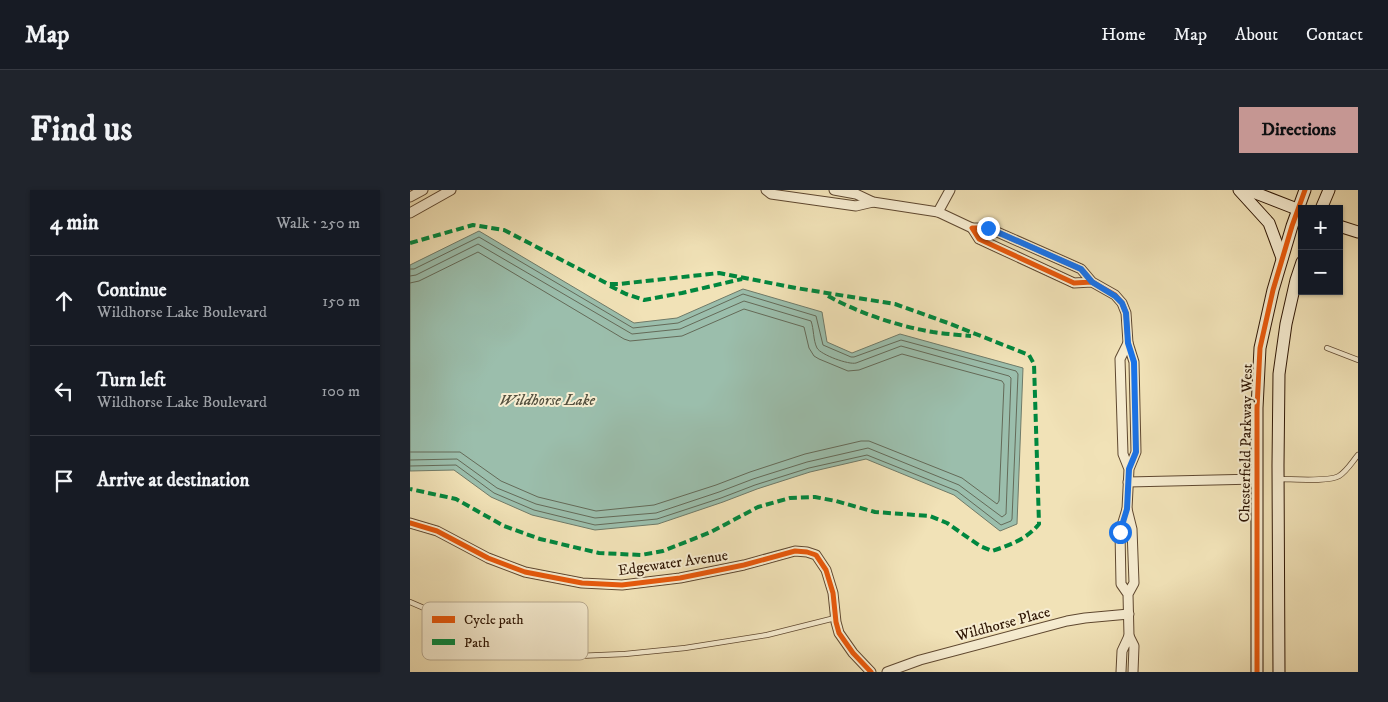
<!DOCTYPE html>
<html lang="en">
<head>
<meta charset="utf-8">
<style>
  body { margin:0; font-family:"IM FELL DW Pica",serif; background:#20242c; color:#f1f3f6 }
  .controls { position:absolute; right:15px; top:15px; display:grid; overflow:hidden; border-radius:0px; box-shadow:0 1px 4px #0004 }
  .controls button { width:45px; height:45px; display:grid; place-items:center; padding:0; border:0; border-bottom:1px solid #363941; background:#171b24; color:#f1f3f6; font:25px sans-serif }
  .stop { position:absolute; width:15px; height:15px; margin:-11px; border:4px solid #1a73e8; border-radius:50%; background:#fff }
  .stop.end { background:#1a73e8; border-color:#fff; box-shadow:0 1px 5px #0008 }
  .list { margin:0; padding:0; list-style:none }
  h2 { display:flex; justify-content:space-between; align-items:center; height:65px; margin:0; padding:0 20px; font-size:21px }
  h2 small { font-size:16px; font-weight:400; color:#9ea1a6 }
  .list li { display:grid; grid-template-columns:32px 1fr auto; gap:15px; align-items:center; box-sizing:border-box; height:90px; padding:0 20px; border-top:1px solid #363941 }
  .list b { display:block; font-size:19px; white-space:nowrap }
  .list p { margin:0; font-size:16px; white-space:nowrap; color:#9ea1a6 }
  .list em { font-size:16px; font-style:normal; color:#9ea1a6 }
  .icon { flex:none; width:28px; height:28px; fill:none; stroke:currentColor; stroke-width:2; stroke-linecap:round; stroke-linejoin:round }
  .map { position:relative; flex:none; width:948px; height:482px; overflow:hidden; border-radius:0px }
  header { display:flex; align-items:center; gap:30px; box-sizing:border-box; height:70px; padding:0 25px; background:#171b24; border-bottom:1px solid #363941 }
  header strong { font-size:24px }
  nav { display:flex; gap:28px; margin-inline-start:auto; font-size:18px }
  .intro { display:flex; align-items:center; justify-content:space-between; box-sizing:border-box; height:120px; padding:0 30px }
  h1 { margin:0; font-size:35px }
  .button { padding:12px 22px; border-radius:0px; background:#c59692; color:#111; font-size:18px; font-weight:700 }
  main { display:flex; gap:30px; padding:0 30px }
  aside { flex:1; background:#171b24; border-radius:0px; box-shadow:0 1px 4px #0004 }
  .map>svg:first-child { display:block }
  .water { fill:#9bbeac; stroke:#6f7a68 }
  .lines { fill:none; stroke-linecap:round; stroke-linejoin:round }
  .shore { stroke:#646a58; stroke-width:1 }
  .lane-casing { stroke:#5f4830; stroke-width:6 }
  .street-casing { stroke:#5f4830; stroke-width:11 }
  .secondary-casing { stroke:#2e1503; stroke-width:13 }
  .lane { stroke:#f6ecd0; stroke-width:4.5 }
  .street { stroke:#f6ecd0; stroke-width:9 }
  .secondary { stroke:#f6ecd0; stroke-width:11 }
  .quiet { stroke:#00873e; stroke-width:4; stroke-dasharray:8 4; stroke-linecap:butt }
  .cycleway-casing { stroke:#f6ecd0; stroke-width:8 }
  .cycleway { stroke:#e8590c; stroke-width:5 }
  .route { stroke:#1a73e8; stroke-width:6 }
  .labels { text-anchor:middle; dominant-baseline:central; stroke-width:4; stroke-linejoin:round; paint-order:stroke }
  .street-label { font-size:15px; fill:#2e1503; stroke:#f6ecd0 }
  .water-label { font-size:16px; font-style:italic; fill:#54503e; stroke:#f6ecd0 }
  .key { fill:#f6ecd0; stroke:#baac92; stroke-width:1 }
  .key-label { font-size:14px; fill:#2e1503 }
</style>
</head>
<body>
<header>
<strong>Map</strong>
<nav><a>Home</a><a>Map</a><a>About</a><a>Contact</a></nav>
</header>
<div class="intro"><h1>Find us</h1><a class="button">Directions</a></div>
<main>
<aside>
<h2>4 min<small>Walk · 250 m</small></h2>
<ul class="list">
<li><svg class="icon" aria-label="ahead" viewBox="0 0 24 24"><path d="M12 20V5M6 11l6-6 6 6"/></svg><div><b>Continue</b><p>Wildhorse Lake Boulevard</p></div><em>150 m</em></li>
<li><svg class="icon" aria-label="left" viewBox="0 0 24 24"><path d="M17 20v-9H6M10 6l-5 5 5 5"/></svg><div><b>Turn left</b><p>Wildhorse Lake Boulevard</p></div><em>100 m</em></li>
<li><svg class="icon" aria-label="arrive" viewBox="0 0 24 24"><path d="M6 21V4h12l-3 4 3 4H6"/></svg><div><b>Arrive at destination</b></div></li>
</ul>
</aside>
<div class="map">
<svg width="948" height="482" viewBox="0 0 948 482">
  <rect width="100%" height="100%" fill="#f1e2b7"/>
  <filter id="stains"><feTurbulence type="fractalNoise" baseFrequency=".004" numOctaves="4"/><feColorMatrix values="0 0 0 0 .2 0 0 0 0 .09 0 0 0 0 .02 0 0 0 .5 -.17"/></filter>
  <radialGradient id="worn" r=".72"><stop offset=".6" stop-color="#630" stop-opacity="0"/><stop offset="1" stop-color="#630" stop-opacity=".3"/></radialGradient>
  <path class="water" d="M 69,41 L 224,133 L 267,128 L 333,99 L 412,122 L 417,152 L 442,163 L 490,144 L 613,178 L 607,334 L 590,341 L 544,305 L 456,269 L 400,282 L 347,299 L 313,312 L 248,334 L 185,340 L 122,325 L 81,307 L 44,280 L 0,281 L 0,75 Z"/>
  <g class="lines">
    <g class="shore">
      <path d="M 0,79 L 4,79 L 69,47 L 223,138 L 268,133 L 333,104 L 406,126 L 413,155 L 441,167 L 444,167 L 491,150 L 606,181 L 608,184 L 602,329 L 601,331 L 591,335 L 547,301 L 457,265 L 399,278 L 345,295 L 311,308 L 247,329 L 185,335 L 124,320 L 84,303 L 46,275 L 0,276"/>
      <path d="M 0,86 L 6,85 L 68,54 L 222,144 L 270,139 L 334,111 L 401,131 C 404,139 403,150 407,158 C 411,165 439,175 446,173 L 491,156 L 599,186 L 601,188 L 596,324 L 592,327 L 549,295 L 458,258 L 397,272 L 343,289 L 309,302 L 246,323 L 185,328 L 126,314 L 87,298 L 47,269 L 0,270"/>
      <path d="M 0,93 L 9,91 L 68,62 L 214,149 L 220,151 L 272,146 L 334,119 L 394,137 L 399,158 L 404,166 L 409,169 L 438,181 L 449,180 L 492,164 L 592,191 L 594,194 L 589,311 L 587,314 L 552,288 L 459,251 L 451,251 L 395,264 L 340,282 L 306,295 L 244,315 L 186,321 L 128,307 L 91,291 L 50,262 L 0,262"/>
    </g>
    <g class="lane-casing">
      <g id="lane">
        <path d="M 917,158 L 948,170"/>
        <path d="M 869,289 C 883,289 919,292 929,286 C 937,281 942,272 948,265"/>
        <path d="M 0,412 L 84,448 L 125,459 L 168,466 L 215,464 L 275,458 L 357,445 L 425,428"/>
      </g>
    </g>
    <g class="street-casing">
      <g id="street">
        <path d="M 356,0 L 361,4 L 446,16 L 463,12"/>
        <path d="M 424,0 L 446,4 L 463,12 L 528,22 L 562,38"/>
        <path d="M 0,7 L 13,0"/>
        <path d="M 528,22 L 540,0"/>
        <path d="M 0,23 L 41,0"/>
        <path d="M 682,92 L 664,93 L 569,49 L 562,38 L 578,38 L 671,79 L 682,92 L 705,105 L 712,113 L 716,123 L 718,153"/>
        <path d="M 718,292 L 847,289"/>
        <path d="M 717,319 L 719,279 L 726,262 L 724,172 L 718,153 L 710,169 L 713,264 L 719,279"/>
        <path d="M 0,333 L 27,341 L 78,368 L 115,382 L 172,393 L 212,395 L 270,388 L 334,375 L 385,361 L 397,362 L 406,365 L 416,380 L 423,403 L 426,432 L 429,443 L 443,463 L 461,482"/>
        <path d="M 718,404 L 724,393 L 722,339 L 717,319 L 710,342 L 711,394 L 718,404 L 719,446"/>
        <path d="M 477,482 L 510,470 L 657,431 L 675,428 L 719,424"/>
        <path d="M 711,482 L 712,461 L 719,446 L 724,456 L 723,482"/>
      </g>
    </g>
    <g class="secondary-casing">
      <g id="secondary">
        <path d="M 829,0 L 859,33 L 872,68"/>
        <path d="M 838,0 L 892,21"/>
        <path d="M 911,19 L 919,0"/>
        <path d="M 929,36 L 948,42"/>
        <path d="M 847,482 L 847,218 L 850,158 L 863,100 L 882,36 L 895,0"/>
        <path d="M 869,482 L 868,275 L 869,184 L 876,134 L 886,90 L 892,72"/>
      </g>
    </g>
    <use href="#lane" class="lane"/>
    <use href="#street" class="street"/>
    <use href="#secondary" class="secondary"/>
    <g class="quiet">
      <path d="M 0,53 L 63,35 L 94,40 L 198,94 L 209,94 L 309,83 L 386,98 L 485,114 L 538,133 L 619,165 L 624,174 L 629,334 C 617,349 600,355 582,361 L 570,356 L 537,333 L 520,326 L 465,322 L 426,311 L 405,307 L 380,308 L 348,317 L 301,342 L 253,361 L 231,365 L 189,363 L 130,349 L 94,336 L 46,309 L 0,299"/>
      <path d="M 200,96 L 216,104 L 234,110 L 272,103 L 332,89"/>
      <path d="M 418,106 C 449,123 487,136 523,142 C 536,144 549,145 561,146"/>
    </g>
    <g class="cycleway-casing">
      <g id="cycleway">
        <path d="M 682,92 L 664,93 L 569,49 L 562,38 L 578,38 L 671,79 L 682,92 L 705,105 L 712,113 L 716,123 L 718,153"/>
        <path d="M 0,333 L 27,341 L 78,368 L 115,382 L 172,393 L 212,395 L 270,388 L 334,375 L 385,361 L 397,362 L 406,365 L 416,380 L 423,403 L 426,432 L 429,443 L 443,463 L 461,482"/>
        <path d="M 847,482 L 847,218 L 850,158 L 863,100 L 882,36 L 895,0"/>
      </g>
    </g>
    <use href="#cycleway" class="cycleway"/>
  </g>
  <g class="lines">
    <path class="route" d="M 578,38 L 671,79 L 682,92 L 705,106 L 712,113 L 716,123 L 718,153 L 724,172 L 726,262 L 719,279 L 717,319 L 710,342"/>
  </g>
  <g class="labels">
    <g class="street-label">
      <text transform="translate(836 253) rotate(-89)">Chesterfield Parkway West</text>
      <text transform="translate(263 373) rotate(-8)">Edgewater Avenue</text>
      <text transform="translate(593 434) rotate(-15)">Wildhorse Place</text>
    </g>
    <g class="water-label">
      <text x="137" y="210">Wildhorse Lake</text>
    </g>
  </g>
  <rect x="12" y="412" width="166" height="58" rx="8" class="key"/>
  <rect x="22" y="426" width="23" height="7" fill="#e8590c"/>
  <rect x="22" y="449" width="23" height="6" fill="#00873e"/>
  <g class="key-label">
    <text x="54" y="434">Cycle path</text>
    <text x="54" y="457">Path</text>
  </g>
  <rect width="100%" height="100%" filter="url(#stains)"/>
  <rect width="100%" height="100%" fill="url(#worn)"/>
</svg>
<div class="controls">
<button>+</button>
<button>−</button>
</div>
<div class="stop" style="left:710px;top:342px"></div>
<div class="stop end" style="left:578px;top:38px"></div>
</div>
</main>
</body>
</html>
